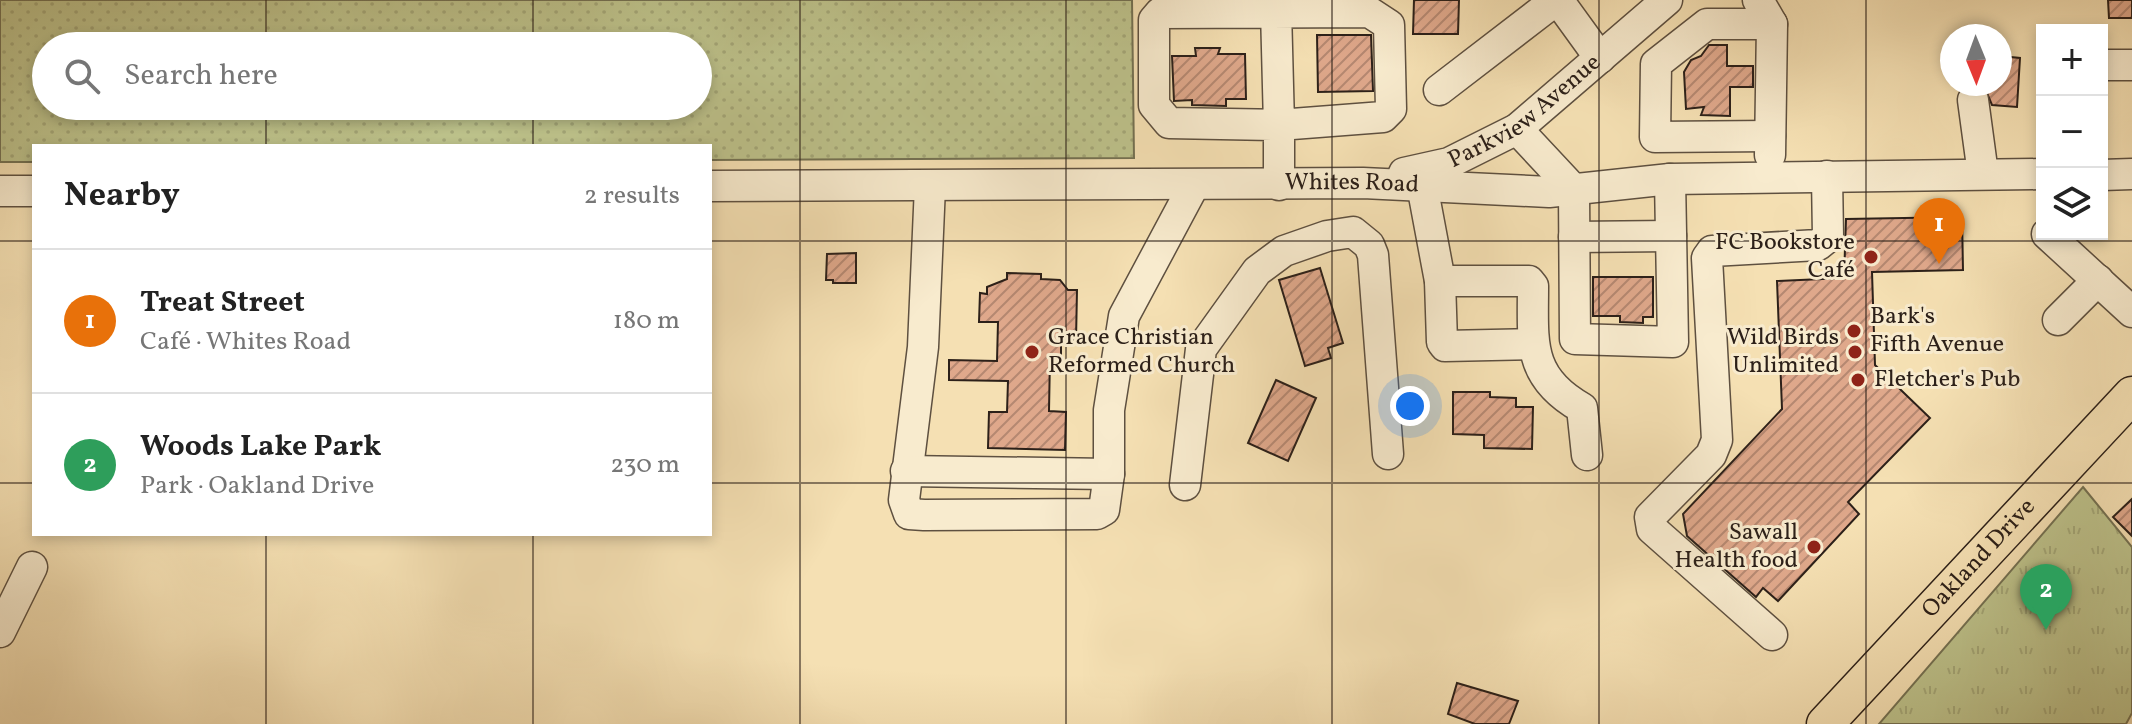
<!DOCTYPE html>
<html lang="en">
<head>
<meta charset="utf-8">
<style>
  body { margin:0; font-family:Vollkorn,serif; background:#f2f2f2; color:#222 }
  .controls { position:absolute; right:24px; top:24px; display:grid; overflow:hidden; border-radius:0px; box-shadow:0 4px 12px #0003 }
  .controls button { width:72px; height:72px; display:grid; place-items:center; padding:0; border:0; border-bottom:2px solid #e0e0e0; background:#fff; color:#222; font:40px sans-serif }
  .compass { position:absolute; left:1940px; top:24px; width:72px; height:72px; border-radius:50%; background:#fff; box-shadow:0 4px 12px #0003; rotate:179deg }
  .you { position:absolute; left:1410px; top:406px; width:28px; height:28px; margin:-20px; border:6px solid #fff; border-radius:50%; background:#1a73e8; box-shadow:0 0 0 12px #1a73e833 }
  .badge { display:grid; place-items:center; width:52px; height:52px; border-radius:50%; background:#7c3aed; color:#fff; font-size:26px; font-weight:700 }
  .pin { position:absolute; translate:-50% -66px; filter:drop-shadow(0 2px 4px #0008) }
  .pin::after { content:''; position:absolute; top:42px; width:28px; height:24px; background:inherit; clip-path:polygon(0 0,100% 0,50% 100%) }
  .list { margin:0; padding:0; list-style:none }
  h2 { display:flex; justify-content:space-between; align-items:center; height:104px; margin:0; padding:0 32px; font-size:34px }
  h2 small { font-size:26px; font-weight:400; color:#767676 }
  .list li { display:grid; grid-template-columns:52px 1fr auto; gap:24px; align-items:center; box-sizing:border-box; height:144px; padding:0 32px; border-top:2px solid #e0e0e0 }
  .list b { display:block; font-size:30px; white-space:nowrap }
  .list p { margin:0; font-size:26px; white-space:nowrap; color:#767676 }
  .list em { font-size:26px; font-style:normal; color:#767676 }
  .icon { flex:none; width:44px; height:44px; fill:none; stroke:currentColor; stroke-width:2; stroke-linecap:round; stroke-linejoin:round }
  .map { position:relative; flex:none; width:2132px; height:724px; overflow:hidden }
  .search { position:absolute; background:#fff; box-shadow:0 4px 12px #0003; left:32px; top:32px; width:680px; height:88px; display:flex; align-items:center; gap:20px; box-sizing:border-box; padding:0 28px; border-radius:44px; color:#767676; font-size:30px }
  .panel { position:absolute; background:#fff; box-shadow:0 4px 12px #0003; left:32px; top:144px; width:680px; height:392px; border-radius:0px }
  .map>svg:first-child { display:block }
  .grass { fill:url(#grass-dots); stroke:#747152; stroke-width:2; fill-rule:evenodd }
  .park { fill:url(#park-tufts); stroke:#747152; stroke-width:2 }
  .building { fill:url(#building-hatch); stroke:#2c2019; stroke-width:2 }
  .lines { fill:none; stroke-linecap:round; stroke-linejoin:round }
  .minor-casing { stroke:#5e5040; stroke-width:33 }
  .major-casing { stroke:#2c2019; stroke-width:39 }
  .minor { stroke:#f8ebce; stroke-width:30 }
  .major { stroke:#f5e0b3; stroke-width:36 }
  .grid { fill:none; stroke:#2c2019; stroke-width:2; stroke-opacity:0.55 }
  .poi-dot { fill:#8f2418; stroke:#f8ebce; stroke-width:3 }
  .labels { text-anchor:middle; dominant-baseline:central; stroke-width:6; stroke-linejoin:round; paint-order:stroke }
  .street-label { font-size:24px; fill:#2c2019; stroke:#f8ebce }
  .poi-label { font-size:24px; fill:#2c2019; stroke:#f8ebce; text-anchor:end }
</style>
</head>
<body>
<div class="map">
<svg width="2132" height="724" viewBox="0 0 2132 724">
  <defs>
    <pattern id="grass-dots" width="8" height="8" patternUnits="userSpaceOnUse" patternTransform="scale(2)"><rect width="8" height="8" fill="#bdc28b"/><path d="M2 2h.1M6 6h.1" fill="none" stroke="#a3a677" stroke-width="1.8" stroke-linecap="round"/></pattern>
    <pattern id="park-tufts" width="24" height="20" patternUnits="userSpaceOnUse" patternTransform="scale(2)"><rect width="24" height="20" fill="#bdc28b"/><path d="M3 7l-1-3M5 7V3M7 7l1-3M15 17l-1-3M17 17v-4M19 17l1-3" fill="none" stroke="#a3a677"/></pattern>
    <pattern id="building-hatch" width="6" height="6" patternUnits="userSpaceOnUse" patternTransform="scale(2)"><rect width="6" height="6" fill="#dfa88b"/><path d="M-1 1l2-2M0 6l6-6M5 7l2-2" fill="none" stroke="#b58871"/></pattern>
  </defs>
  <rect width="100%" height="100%" fill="#f5e0b3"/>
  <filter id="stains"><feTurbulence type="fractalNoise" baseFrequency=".0025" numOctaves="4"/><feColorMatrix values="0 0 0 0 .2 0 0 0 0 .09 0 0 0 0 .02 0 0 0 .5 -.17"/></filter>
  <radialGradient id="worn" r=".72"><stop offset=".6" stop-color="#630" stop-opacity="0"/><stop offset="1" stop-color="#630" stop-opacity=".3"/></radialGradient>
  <path class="grass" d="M 0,0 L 1132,0 L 1134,158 L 710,160 L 710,146 L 34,146 L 34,162 L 0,162 ZM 46,46 L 698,46 L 698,106 L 46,106 Z"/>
  <path class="park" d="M 2083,487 L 2132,547 L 2132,713 L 2126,724 L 1879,724 Z"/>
  <g class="building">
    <path d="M 1414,0 L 1459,0 L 1458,34 L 1413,34 Z"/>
    <path d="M 2108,0 L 2132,0 L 2132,18 L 2109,18 Z"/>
    <path d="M 1317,35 L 1371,35 L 1373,91 L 1318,92 Z"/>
    <path d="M 1709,45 L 1727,45 L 1727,66 L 1753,66 L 1753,87 L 1730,87 L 1730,116 L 1701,115 L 1704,107 L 1686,109 L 1684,72 L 1691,60 L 1701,56 Z"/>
    <path d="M 1195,48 L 1220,48 L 1218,54 L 1245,54 L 1246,99 L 1226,99 L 1226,106 L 1192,105 L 1192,100 L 1174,101 L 1172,56 L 1196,56 Z"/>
    <path d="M 2000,56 L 2020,58 L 2017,107 L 1992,105 L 1984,86 L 2000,84 Z"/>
    <path d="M 1962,217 L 1963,270 L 1872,272 L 1875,365 L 1930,418 L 1848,502 L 1859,514 L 1778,601 L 1763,588 L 1756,597 L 1687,536 L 1683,514 L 1782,409 L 1777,281 L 1844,278 L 1846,219 Z"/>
    <path d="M 856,253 L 856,283 L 833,283 L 833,280 L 826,280 L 827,254 Z"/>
    <path d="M 1320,268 L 1343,343 L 1328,348 L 1331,358 L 1305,366 L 1279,280 Z"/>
    <path d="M 1007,273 L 1041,274 L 1041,279 L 1060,280 L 1068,290 L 1077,290 L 1076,340 L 1061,339 L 1061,357 L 1050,356 L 1049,411 L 1066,412 L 1065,450 L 988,448 L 989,412 L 1007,412 L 1008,381 L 949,380 L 949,360 L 997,361 L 998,322 L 979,322 L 980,293 L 987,294 L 987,287 L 1007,279 Z"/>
    <path d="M 1593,277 L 1653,277 L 1653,317 L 1643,317 L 1643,323 L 1620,322 L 1620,316 L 1593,316 Z"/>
    <path d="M 1276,380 L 1316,398 L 1288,461 L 1248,443 Z"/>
    <path d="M 1453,392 L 1490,392 L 1490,397 L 1516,398 L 1516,407 L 1533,407 L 1532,449 L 1484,448 L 1484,435 L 1453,434 Z"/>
    <path d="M 2132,499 L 2132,536 L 2113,517 Z"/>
    <path d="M 1457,683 L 1518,701 L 1509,724 L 1475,724 L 1448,714 Z"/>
  </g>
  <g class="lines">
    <g class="minor-casing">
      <g id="minor">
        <path d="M 1558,0 L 1600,58"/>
        <path d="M 1758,0 L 1772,24 L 1770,155"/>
        <path d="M 1276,10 L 1279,125 L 1383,117 L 1391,109 L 1389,25 L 1369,12 L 1160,13 L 1154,20 L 1154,105 L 1169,123 L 1279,125 L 1279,185"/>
        <path d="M 2102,65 L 2132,65"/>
        <path d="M 1439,90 L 1556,0"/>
        <path d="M 1973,100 L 1983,174"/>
        <path d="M 1517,129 L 1574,190 L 1575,339 L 1673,342 L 1670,179"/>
        <path d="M 1770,136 L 1655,137 L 1656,64 L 1707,24 L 1772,24"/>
        <path id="s1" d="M 1404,173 L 1449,163 L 1517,129 L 1667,0"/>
        <path d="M 2102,175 L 2132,174"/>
        <path d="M 1422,185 L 1440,281 L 1442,342 L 1445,346 L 1533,344"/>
        <path id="s2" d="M 710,186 L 1363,183 L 1549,192 L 1670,179 L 2042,174"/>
        <path d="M 930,186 L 923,347 L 904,500 L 909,514 L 924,515 L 1097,514 L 1104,510 L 1109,474 L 1109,410 L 1124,316 L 1194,185"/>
        <path d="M 0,191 L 34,191"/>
        <path d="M 2047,234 L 2132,312"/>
        <path d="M 1574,237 L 1671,236"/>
        <path d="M 1440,281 L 1529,281 L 1533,286 C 1533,342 1527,377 1582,408 L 1587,455"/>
        <path d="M 2058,320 L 2098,280"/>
        <path d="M 906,471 L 1109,474"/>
        <path d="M 1185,485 L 1201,349 L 1257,271 L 1284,251 L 1327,236 L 1353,232 L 1369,245 L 1373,255 L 1388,454"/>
        <path d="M 0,632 L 32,567"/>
        <path d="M 1772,635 L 1652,529 L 1650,517 L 1711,455 L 1717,440 L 1707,258 L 1712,251 L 1818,245 L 1828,237 L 1827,176"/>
      </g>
    </g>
    <g class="major-casing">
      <g id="major">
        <path id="s3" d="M 1825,724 L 2132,395"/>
      </g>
    </g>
    <use href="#minor" class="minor"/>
    <use href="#major" class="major"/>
  </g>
  <path class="grid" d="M 266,0 L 266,46M 533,0 L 533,46M 800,0 L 800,724M 1066,0 L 1066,724M 1332,0 L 1332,724M 1599,0 L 1599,724M 1866,0 L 1866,724M 266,106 L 266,146M 533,106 L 533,146M 0,241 L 34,241M 710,241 L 2132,241M 0,483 L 34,483M 710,483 L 2132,483M 266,534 L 266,724M 533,534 L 533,724"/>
  <g class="poi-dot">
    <circle cx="1871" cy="257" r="8"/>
    <circle cx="1854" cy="331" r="8"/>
    <circle cx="1032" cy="352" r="8"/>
    <circle cx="1855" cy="352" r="8"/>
    <circle cx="1858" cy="380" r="8"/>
    <circle cx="1814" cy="547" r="8"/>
  </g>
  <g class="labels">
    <g class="street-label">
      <text stroke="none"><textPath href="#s1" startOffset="138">Parkview Avenue</textPath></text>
      <text stroke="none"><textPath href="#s2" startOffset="642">Whites Road</textPath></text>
      <text stroke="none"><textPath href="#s3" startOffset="226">Oakland Drive</textPath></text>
    </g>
    <g class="poi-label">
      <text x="1855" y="243">FC Bookstore<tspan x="1855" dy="28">Café</tspan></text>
      <text x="1870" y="317" text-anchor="start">Bark's<tspan x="1870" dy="28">Fifth Avenue</tspan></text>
      <text x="1048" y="338" text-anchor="start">Grace Christian<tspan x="1048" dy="28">Reformed Church</tspan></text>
      <text x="1839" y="338">Wild Birds<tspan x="1839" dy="28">Unlimited</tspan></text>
      <text x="1874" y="380" text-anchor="start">Fletcher's Pub</text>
      <text x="1798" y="533">Sawall<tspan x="1798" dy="28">Health food</tspan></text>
    </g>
  </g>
  <rect width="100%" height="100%" filter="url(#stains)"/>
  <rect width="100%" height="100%" fill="url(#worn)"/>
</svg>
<div class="controls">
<button>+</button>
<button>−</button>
<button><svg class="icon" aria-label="layers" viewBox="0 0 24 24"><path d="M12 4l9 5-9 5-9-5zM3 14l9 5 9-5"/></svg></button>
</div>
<svg class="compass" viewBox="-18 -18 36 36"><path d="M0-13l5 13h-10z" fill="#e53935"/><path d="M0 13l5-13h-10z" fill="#767676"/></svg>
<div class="you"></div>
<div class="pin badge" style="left:1939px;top:264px;background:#e8710a">1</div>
<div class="pin badge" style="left:2046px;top:630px;background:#2e9e5b">2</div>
<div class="search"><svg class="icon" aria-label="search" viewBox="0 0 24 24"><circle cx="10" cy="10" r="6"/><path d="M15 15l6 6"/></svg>Search here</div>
<section class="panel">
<h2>Nearby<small>2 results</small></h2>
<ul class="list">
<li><span class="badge" style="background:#e8710a">1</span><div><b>Treat Street</b><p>Café · Whites Road</p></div><em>180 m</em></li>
<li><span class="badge" style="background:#2e9e5b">2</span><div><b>Woods Lake Park</b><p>Park · Oakland Drive</p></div><em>230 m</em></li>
</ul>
</section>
</div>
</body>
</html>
